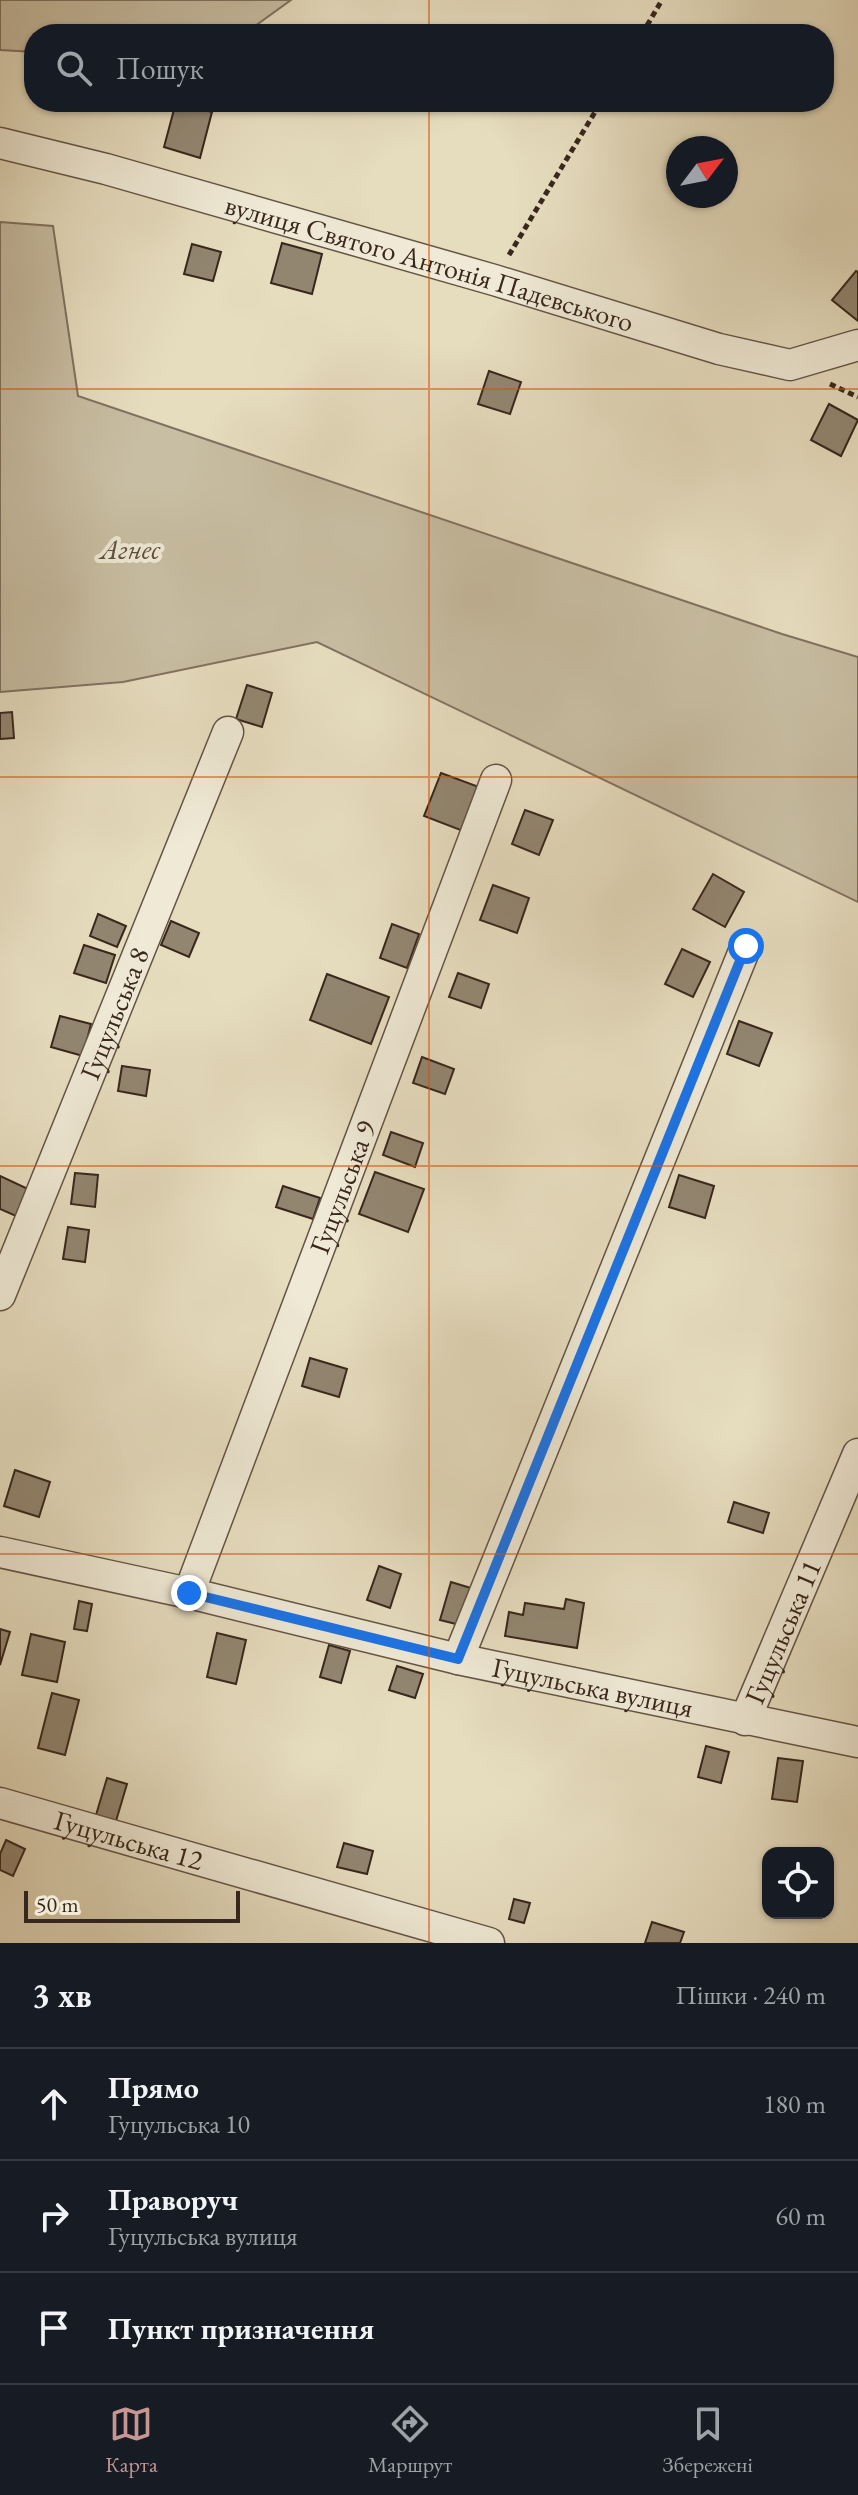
<!DOCTYPE html>
<html lang="uk">
<head>
<meta charset="utf-8">
<style>
  body { margin:0; font-family:"EB Garamond",serif; background:#20242c; color:#f1f3f6 }
  .controls { position:absolute; right:24px; bottom:24px; display:grid; overflow:hidden; border-radius:16px; box-shadow:0 2px 6px #0004 }
  .controls button { width:72px; height:72px; display:grid; place-items:center; padding:0; border:0; border-bottom:2px solid #363941; background:#171b24; color:#f1f3f6; font:40px sans-serif }
  .compass { position:absolute; left:666px; top:136px; width:72px; height:72px; border-radius:50%; background:#171b24; box-shadow:0 2px 6px #0004; rotate:58deg }
  .scale { position:absolute; left:24px; bottom:20px; width:216px; box-sizing:border-box; padding-left:8px; border:4px solid #38271c; border-top:0; font-size:22px; line-height:28px; white-space:nowrap; color:#38271c; -webkit-text-stroke:6px #efe9d5; paint-order:stroke }
  .stop { position:absolute; width:24px; height:24px; margin:-18px; border:6px solid #1a73e8; border-radius:50%; background:#fff }
  .stop.end { background:#1a73e8; border-color:#fff; box-shadow:0 2px 8px #0008 }
  .list { margin:0; padding:0; list-style:none }
  h2 { display:flex; justify-content:space-between; align-items:center; height:104px; margin:0; padding:0 32px; font-size:34px }
  h2 small { font-size:26px; font-weight:400; color:#9ea1a6 }
  .list li { display:grid; grid-template-columns:52px 1fr auto; gap:24px; align-items:center; box-sizing:border-box; height:112px; padding:0 32px; border-top:2px solid #363941 }
  .list b { display:block; font-size:30px; white-space:nowrap }
  .list p { margin:0; font-size:26px; white-space:nowrap; color:#9ea1a6 }
  .list em { font-size:26px; font-style:normal; color:#9ea1a6 }
  .icon { flex:none; width:44px; height:44px; fill:none; stroke:currentColor; stroke-width:2; stroke-linecap:round; stroke-linejoin:round }
  .map { position:relative; flex:none; width:858px; height:1943px; overflow:hidden }
  .search { position:absolute; background:#171b24; box-shadow:0 2px 6px #0004; left:24px; right:24px; top:24px; height:88px; display:flex; align-items:center; gap:20px; box-sizing:border-box; padding:0 28px; border-radius:32px; color:#9ea1a6; font-size:30px }
  .sheet { height:440px; background:#171b24 }
  nav { display:flex; justify-content:space-around; align-items:center; box-sizing:border-box; height:112px; border-top:2px solid #363941; background:#171b24; font-size:22px; color:#9ea1a6 }
  nav a { display:grid; justify-items:center; gap:4px }
  nav .on { color:#c59692 }
  .map>svg:first-child { display:block }
  .green { fill:#c8bea3; stroke:#807260; stroke-width:2 }
  .building { fill:#928671; stroke:#38271c; stroke-width:2 }
  .lines { fill:none; stroke-linecap:round; stroke-linejoin:round }
  .street-casing { stroke:#645445; stroke-width:33 }
  .path { stroke:#38271c; stroke-width:5; stroke-dasharray:6 4; stroke-linecap:butt }
  .street { stroke:#efe9d5; stroke-width:30 }
  .route { stroke:#1a73e8; stroke-width:10 }
  .grid { fill:none; stroke:#d6540e; stroke-width:2; stroke-opacity:0.55 }
  .labels { text-anchor:middle; dominant-baseline:central; stroke-width:8; stroke-linejoin:round; paint-order:stroke }
  .street-label { font-size:28px; fill:#38271c; stroke:#efe9d5 }
  .park-label { font-size:28px; font-style:italic; fill:#5c4d3e; stroke:#efe9d5 }
</style>
</head>
<body>
<div class="map">
<svg width="858" height="1943" viewBox="0 0 858 1943">
  <rect width="100%" height="100%" fill="#e6ddbf"/>
  <filter id="stains"><feTurbulence type="fractalNoise" baseFrequency=".0025" numOctaves="4"/><feColorMatrix values="0 0 0 0 .2 0 0 0 0 .09 0 0 0 0 .02 0 0 0 .5 -.17"/></filter>
  <radialGradient id="worn" r=".72"><stop offset=".6" stop-color="#630" stop-opacity="0"/><stop offset="1" stop-color="#630" stop-opacity=".3"/></radialGradient>
  <g class="green">
    <path d="M 0,0 L 291,0 L 244,34 L 34,34 L 34,52 L 0,50 Z"/>
    <path d="M 0,222 L 53,226 L 78,396 L 782,634 L 858,657 L 858,902 L 317,642 L 123,682 L 0,692 Z"/>
  </g>
  <g class="building">
    <path d="M 176,102 L 212,112 L 200,158 L 164,147 Z"/>
    <path d="M 282,243 L 322,254 L 312,294 L 271,283 Z"/>
    <path d="M 192,244 L 221,252 L 213,281 L 184,274 Z"/>
    <path d="M 856,271 L 858,272 L 858,321 L 832,300 Z"/>
    <path d="M 489,371 L 521,382 L 510,414 L 478,404 Z"/>
    <path d="M 829,404 L 858,420 L 841,456 L 811,440 Z"/>
    <path d="M 247,685 L 272,693 L 262,727 L 236,719 Z"/>
    <path d="M 12,712 L 14,738 L 0,739 L 0,713 Z"/>
    <path d="M 441,773 L 479,787 L 463,831 L 424,816 Z"/>
    <path d="M 525,810 L 553,820 L 539,855 L 512,844 Z"/>
    <path d="M 713,874 L 744,892 L 725,927 L 693,909 Z"/>
    <path d="M 493,885 L 529,898 L 517,933 L 480,920 Z"/>
    <path d="M 98,914 L 126,926 L 117,947 L 90,936 Z"/>
    <path d="M 171,921 L 199,933 L 189,957 L 161,945 Z"/>
    <path d="M 392,924 L 419,934 L 407,968 L 380,958 Z"/>
    <path d="M 84,945 L 115,955 L 106,983 L 74,973 Z"/>
    <path d="M 682,949 L 710,962 L 693,997 L 665,984 Z"/>
    <path d="M 458,973 L 489,984 L 481,1008 L 449,997 Z"/>
    <path d="M 327,974 L 389,997 L 371,1044 L 310,1020 Z"/>
    <path d="M 60,1016 L 91,1024 L 83,1056 L 51,1047 Z"/>
    <path d="M 739,1021 L 772,1033 L 759,1066 L 727,1054 Z"/>
    <path d="M 422,1057 L 454,1069 L 445,1094 L 413,1083 Z"/>
    <path d="M 122,1066 L 150,1070 L 146,1096 L 118,1091 Z"/>
    <path d="M 391,1132 L 423,1143 L 415,1167 L 383,1155 Z"/>
    <path d="M 375,1172 L 424,1189 L 408,1232 L 359,1214 Z"/>
    <path d="M 75,1173 L 98,1175 L 95,1207 L 71,1204 Z"/>
    <path d="M 679,1175 L 714,1186 L 705,1218 L 669,1207 Z"/>
    <path d="M 0,1176 L 28,1189 L 16,1216 L 0,1209 Z"/>
    <path d="M 283,1186 L 320,1198 L 313,1219 L 276,1207 Z"/>
    <path d="M 68,1227 L 89,1230 L 85,1262 L 63,1259 Z"/>
    <path d="M 310,1358 L 347,1369 L 339,1397 L 302,1386 Z"/>
    <path d="M 15,1470 L 50,1482 L 39,1517 L 4,1506 Z"/>
    <path d="M 734,1502 L 769,1513 L 763,1533 L 728,1522 Z"/>
    <path d="M 379,1566 L 401,1574 L 390,1608 L 367,1600 Z"/>
    <path d="M 451,1582 L 474,1589 L 464,1626 L 440,1620 Z"/>
    <path d="M 566,1599 L 584,1603 L 577,1648 L 505,1636 L 509,1612 L 523,1615 L 525,1603 L 564,1609 Z"/>
    <path d="M 79,1601 L 92,1604 L 87,1631 L 74,1629 Z"/>
    <path d="M 0,1629 L 10,1632 L 0,1665 Z"/>
    <path d="M 217,1633 L 246,1640 L 236,1684 L 207,1677 Z"/>
    <path d="M 31,1634 L 65,1642 L 57,1682 L 22,1675 Z"/>
    <path d="M 329,1645 L 350,1651 L 341,1683 L 320,1677 Z"/>
    <path d="M 397,1666 L 423,1674 L 415,1698 L 389,1690 Z"/>
    <path d="M 52,1693 L 79,1700 L 65,1755 L 38,1748 Z"/>
    <path d="M 706,1746 L 729,1752 L 721,1783 L 698,1777 Z"/>
    <path d="M 778,1758 L 803,1761 L 797,1802 L 772,1799 Z"/>
    <path d="M 107,1778 L 127,1784 L 116,1821 L 96,1815 Z"/>
    <path d="M 6,1840 L 25,1849 L 13,1876 L 0,1870 L 0,1854 Z"/>
    <path d="M 344,1843 L 373,1851 L 367,1874 L 337,1867 Z"/>
    <path d="M 514,1899 L 530,1903 L 524,1923 L 509,1919 Z"/>
    <path d="M 652,1922 L 684,1932 L 680,1943 L 645,1943 Z"/>
  </g>
  <g class="lines">
    <g class="street-casing">
      <g id="street">
        <path id="s1" d="M 0,143 L 106,169 L 494,280 L 719,349 L 790,365 L 858,345"/>
        <path id="s2" d="M 0,1295 L 228,732"/>
        <path id="s3" d="M 0,1552 L 189,1593 L 458,1659 L 858,1742"/>
        <path id="s4" d="M 189,1593 L 496,780"/>
        <path d="M 458,1659 L 746,946"/>
        <path id="s5" d="M 745,1720 L 858,1454"/>
        <path id="s6" d="M 0,1803 L 489,1943"/>
      </g>
    </g>
    <g class="path">
      <path d="M 642,34 L 662,0"/>
      <path d="M 509,255 L 601,102"/>
      <path d="M 830,384 L 858,397"/>
    </g>
    <use href="#street" class="street"/>
  </g>
  <g class="lines">
    <path class="route" d="M 189,1593 L 458,1659 L 746,946"/>
  </g>
  <path class="grid" d="M 429,0 L 429,34M 429,102 L 429,1943M 0,389 L 858,389M 0,777 L 858,777M 0,1166 L 858,1166M 0,1554 L 858,1554"/>
  <g class="labels">
    <g class="street-label">
      <text stroke="none"><textPath href="#s1" startOffset="446">вулиця Святого Антонія Падевського</textPath></text>
      <text stroke="none"><textPath href="#s2" startOffset="304">Гуцульська 8</textPath></text>
      <text stroke="none"><textPath href="#s4" startOffset="434">Гуцульська 9</textPath></text>
      <text stroke="none"><textPath href="#s5" startOffset="96">Гуцульська 11</textPath></text>
      <text stroke="none"><textPath href="#s3" startOffset="608">Гуцульська вулиця</textPath></text>
      <text stroke="none"><textPath href="#s6" startOffset="134">Гуцульська 12</textPath></text>
    </g>
    <g class="park-label">
      <text x="130" y="549">Агнес</text>
    </g>
  </g>
  <rect width="100%" height="100%" filter="url(#stains)"/>
  <rect width="100%" height="100%" fill="url(#worn)"/>
</svg>
<div class="controls">
<button><svg class="icon" aria-label="locate" viewBox="0 0 24 24"><circle cx="12" cy="12" r="6"/><path d="M12 2v4M12 18v4M2 12h4M18 12h4"/></svg></button>
</div>
<svg class="compass" viewBox="-18 -18 36 36"><path d="M0-13l5 13h-10z" fill="#e53935"/><path d="M0 13l5-13h-10z" fill="#9ea1a6"/></svg>
<div class="scale">50 m</div>
<div class="stop" style="left:746px;top:946px"></div>
<div class="stop end" style="left:189px;top:1593px"></div>
<div class="search"><svg class="icon" aria-label="search" viewBox="0 0 24 24"><circle cx="10" cy="10" r="6"/><path d="M15 15l6 6"/></svg>Пошук</div>
</div>
<section class="sheet">
<h2>3 хв<small>Пішки · 240 m</small></h2>
<ul class="list">
<li><svg class="icon" aria-label="ahead" viewBox="0 0 24 24"><path d="M12 20V5M6 11l6-6 6 6"/></svg><div><b>Прямо</b><p>Гуцульська 10</p></div><em>180 m</em></li>
<li><svg class="icon" aria-label="right" viewBox="0 0 24 24"><path d="M7 20v-9h11M14 6l5 5-5 5"/></svg><div><b>Праворуч</b><p>Гуцульська вулиця</p></div><em>60 m</em></li>
<li><svg class="icon" aria-label="arrive" viewBox="0 0 24 24"><path d="M6 21V4h12l-3 4 3 4H6"/></svg><div><b>Пункт призначення</b></div></li>
</ul>
</section>
<nav>
<a class="on"><svg class="icon" aria-label="map" viewBox="0 0 24 24"><path d="M3 6l6-2 6 2 6-2v14l-6 2-6-2-6 2zM9 4v14M15 6v14"/></svg>Карта</a>
<a><svg class="icon" aria-label="directions" viewBox="0 0 24 24"><path d="M12 3l9 9-9 9-9-9zM9 14v-3h6M13 9l2 2-2 2"/></svg>Маршрут</a>
<a><svg class="icon" aria-label="saved" viewBox="0 0 24 24"><path d="M7 4h10v16l-5-4-5 4z"/></svg>Збережені</a>
</nav>
</body>
</html>
